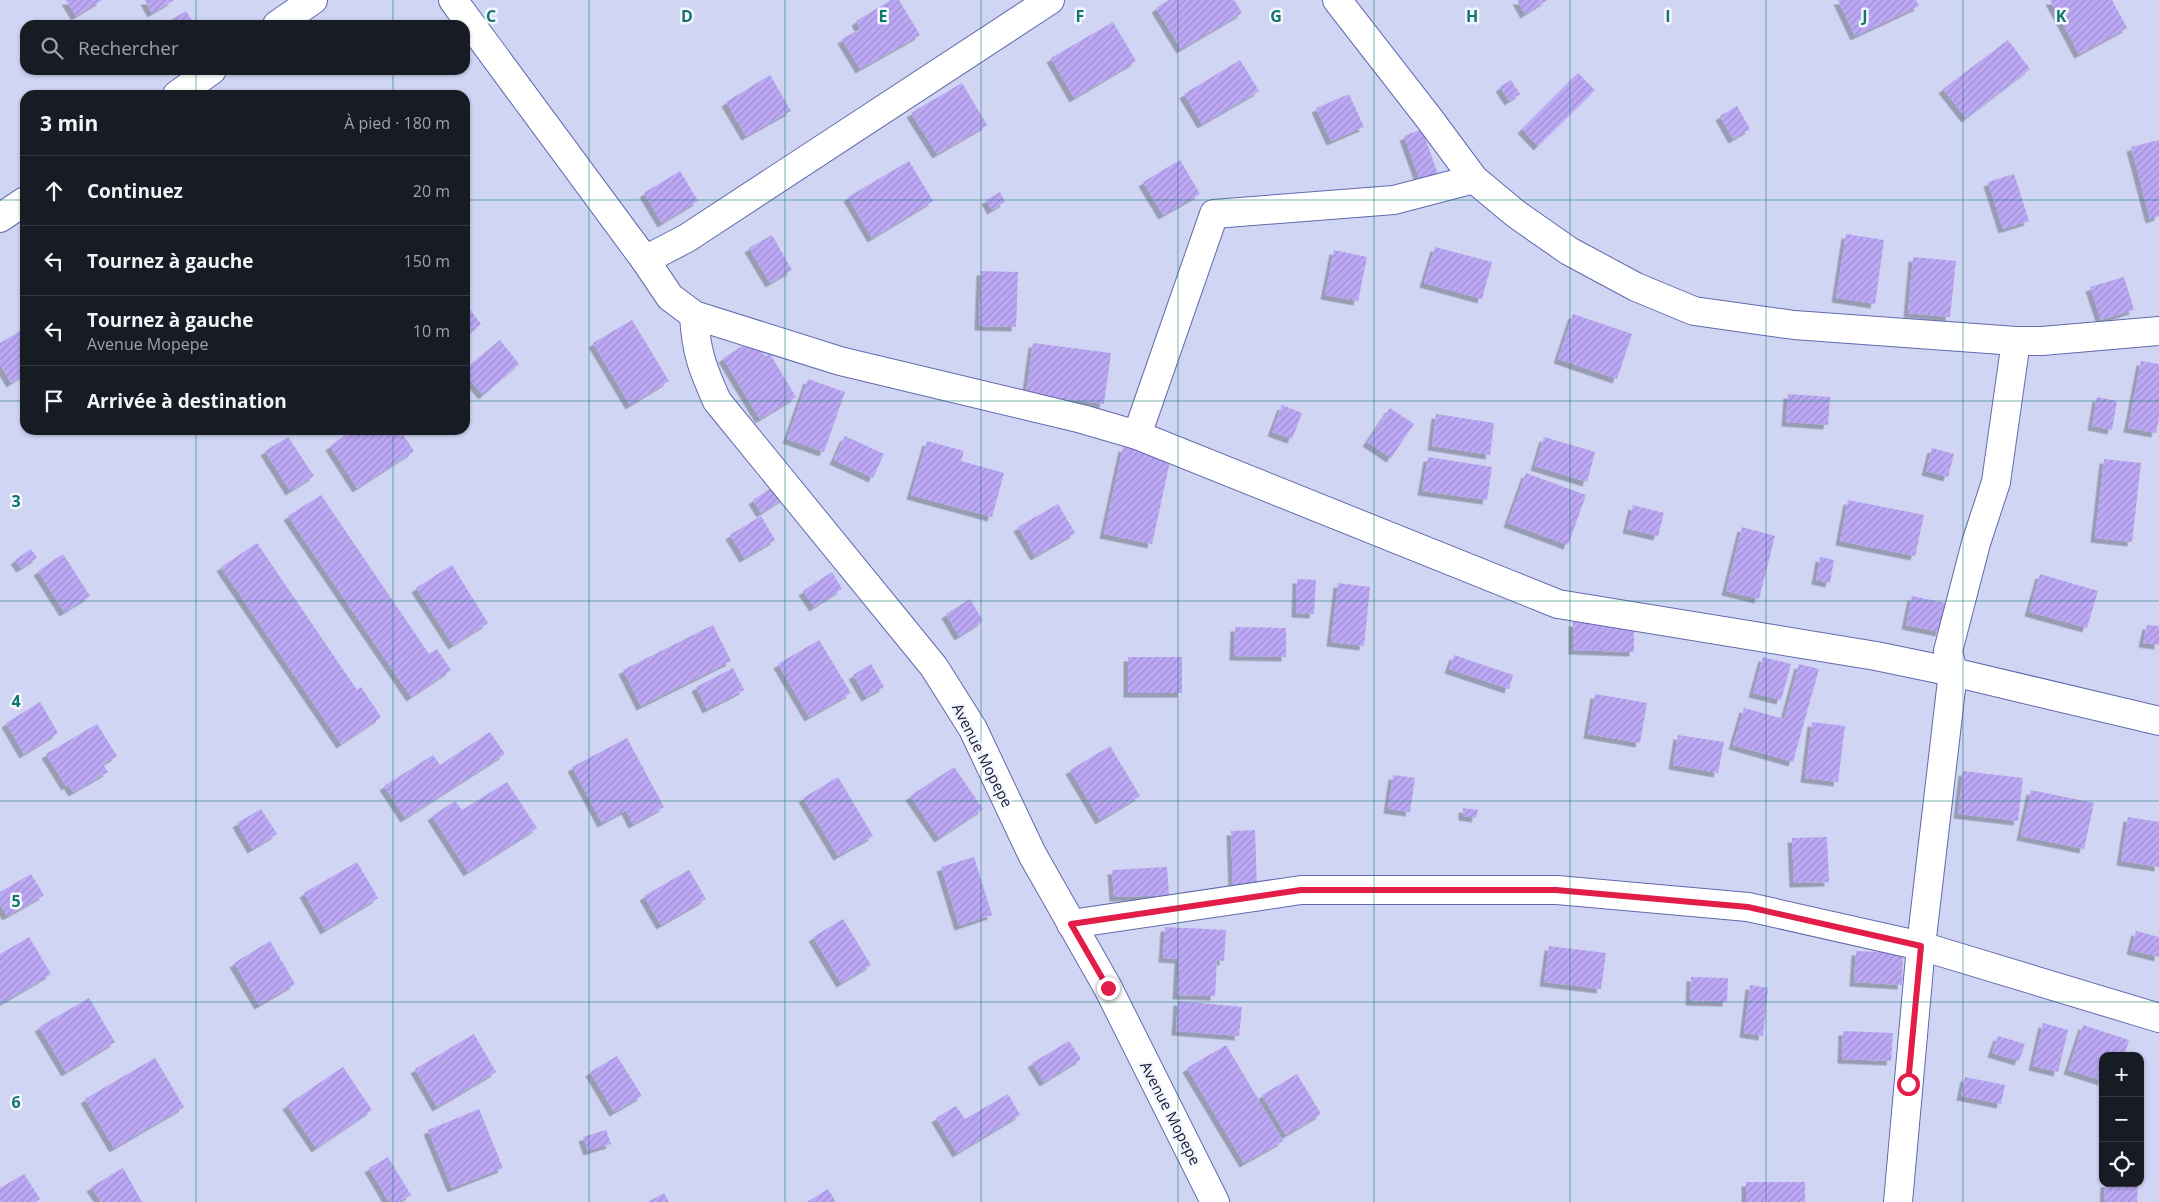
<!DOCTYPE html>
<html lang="fr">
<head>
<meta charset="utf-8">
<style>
  body { margin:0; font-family:"Open Sans",sans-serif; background:#242831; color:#f1f3f6 }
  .controls { position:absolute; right:15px; bottom:15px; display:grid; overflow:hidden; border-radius:10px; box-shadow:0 1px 4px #0004 }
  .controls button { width:45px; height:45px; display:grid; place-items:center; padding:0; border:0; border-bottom:1px solid #363941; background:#171b24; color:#f1f3f6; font:25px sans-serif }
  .stop { position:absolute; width:15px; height:15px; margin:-11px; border:4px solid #e11d48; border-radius:50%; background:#fff }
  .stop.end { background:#e11d48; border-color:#fff; box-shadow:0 1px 5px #0008 }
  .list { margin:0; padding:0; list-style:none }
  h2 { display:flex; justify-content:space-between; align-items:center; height:65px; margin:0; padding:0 20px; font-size:21px }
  h2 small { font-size:16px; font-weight:400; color:#9ea1a6 }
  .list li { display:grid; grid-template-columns:32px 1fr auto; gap:15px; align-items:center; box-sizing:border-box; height:70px; padding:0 20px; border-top:1px solid #363941 }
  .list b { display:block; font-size:19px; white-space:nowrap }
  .list p { margin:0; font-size:16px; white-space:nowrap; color:#9ea1a6 }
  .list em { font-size:16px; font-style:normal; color:#9ea1a6 }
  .icon { flex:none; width:28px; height:28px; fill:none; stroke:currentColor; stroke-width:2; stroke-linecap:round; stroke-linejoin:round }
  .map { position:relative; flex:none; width:2159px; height:1202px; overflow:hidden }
  .search { position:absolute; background:#171b24; box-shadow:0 1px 4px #0004; left:20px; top:20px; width:450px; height:55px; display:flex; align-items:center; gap:12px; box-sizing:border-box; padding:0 18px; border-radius:15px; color:#9ea1a6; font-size:19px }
  .panel { position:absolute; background:#171b24; box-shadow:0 1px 4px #0004; left:20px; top:90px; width:450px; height:345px; border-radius:15px }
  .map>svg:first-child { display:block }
  .building { fill:url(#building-hatch); filter:url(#shadow) }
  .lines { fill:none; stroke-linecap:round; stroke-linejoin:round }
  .minor-casing { stroke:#616aae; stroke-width:30 }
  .minor { stroke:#fff; stroke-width:28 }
  .route { stroke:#e11d48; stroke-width:6 }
  .grid { fill:none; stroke:#0f766e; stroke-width:1; stroke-opacity:0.55 }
  .labels { text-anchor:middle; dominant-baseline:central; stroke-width:5; stroke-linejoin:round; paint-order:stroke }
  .street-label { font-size:15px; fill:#161935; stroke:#f5f7ff }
  .grid-label { font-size:16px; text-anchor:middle; font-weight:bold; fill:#0f766e; stroke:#f5f7ff; stroke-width:5; stroke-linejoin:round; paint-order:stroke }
</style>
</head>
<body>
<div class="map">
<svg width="2159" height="1202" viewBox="0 0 2159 1202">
  <defs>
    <pattern id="building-hatch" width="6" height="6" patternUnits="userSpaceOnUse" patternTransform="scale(1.25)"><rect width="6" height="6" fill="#bca8f4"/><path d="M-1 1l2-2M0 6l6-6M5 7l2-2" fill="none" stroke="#a190d2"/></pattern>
    <filter id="shadow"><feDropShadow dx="-4.5" dy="4.5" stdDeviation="0" flood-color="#0004"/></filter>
  </defs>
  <rect width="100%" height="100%" fill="#cfd5f3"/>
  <g class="building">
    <path d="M 66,0 L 102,0 L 76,16 Z"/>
    <path d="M 145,0 L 174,0 L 152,13 Z"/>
    <path d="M 891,0 L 899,0 L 920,35 L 860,69 L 842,39 L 860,29 L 856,21 Z"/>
    <path d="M 1169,0 L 1234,0 L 1242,13 L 1181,49 L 1156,8 Z"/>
    <path d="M 1517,0 L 1547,0 L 1525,14 Z"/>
    <path d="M 1838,0 L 1916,0 L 1919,6 L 1855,36 Z"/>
    <path d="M 2050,0 L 2112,0 L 2127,28 L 2079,54 Z"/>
    <path d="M 186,11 L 195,25 L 165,25 L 164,24 Z"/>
    <path d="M 1113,22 L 1136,61 L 1074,98 L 1051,58 Z"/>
    <path d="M 2008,40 L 2030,69 L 1966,118 L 1943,89 Z"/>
    <path d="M 1240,60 L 1259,91 L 1202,124 L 1184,94 Z"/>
    <path d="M 1578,73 L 1595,90 L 1538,146 L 1522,129 Z"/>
    <path d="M 770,75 L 791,111 L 746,136 L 726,102 Z"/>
    <path d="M 1511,80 L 1520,94 L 1509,101 L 1500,87 Z"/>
    <path d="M 962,83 L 987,125 L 937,154 L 911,113 Z"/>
    <path d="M 1349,94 L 1364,127 L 1331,141 L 1316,108 Z"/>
    <path d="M 1737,106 L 1750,129 L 1733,139 L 1720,116 Z"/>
    <path d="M 1422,129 L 1440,180 L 1422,186 L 1404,136 Z"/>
    <path d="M 2159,140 L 2159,216 L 2150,219 L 2131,147 Z"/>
    <path d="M 1180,160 L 1200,194 L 1163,215 L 1143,182 Z"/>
    <path d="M 909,161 L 933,201 L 872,238 L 848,197 Z"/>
    <path d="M 680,171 L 698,201 L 662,223 L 644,193 Z"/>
    <path d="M 2014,174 L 2029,221 L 2003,229 L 1988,182 Z"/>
    <path d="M 1000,192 L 1005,202 L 992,210 L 986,200 Z"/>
    <path d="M 1846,234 L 1884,240 L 1875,304 L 1836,298 Z"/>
    <path d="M 772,235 L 792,270 L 770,283 L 749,248 Z"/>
    <path d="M 1435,247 L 1492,262 L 1482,299 L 1424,283 Z"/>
    <path d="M 1334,250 L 1367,257 L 1358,301 L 1325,295 Z"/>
    <path d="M 1913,257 L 1956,261 L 1950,317 L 1908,313 Z"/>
    <path d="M 981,271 L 1018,272 L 1016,327 L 979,326 Z"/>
    <path d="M 2124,277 L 2134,310 L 2101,320 L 2090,287 Z"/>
    <path d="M 465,303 L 481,324 L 467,334 L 465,332 Z"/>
    <path d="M 1573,314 L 1632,334 L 1617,379 L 1558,359 Z"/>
    <path d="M 632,320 L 669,381 L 630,405 L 593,343 Z"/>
    <path d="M 25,328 L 25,374 L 11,383 L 0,364 L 0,343 Z"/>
    <path d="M 754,339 L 765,356 L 770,354 L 796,397 L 760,419 L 723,358 Z"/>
    <path d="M 500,340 L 519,364 L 483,395 L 465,374 L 465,369 Z"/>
    <path d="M 1033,343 L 1111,353 L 1104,404 L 1026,394 Z"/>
    <path d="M 2141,361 L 2159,364 L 2159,417 L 2156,433 L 2128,428 Z"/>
    <path d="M 808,379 L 845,392 L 824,452 L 787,439 Z"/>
    <path d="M 1788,394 L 1830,397 L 1828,425 L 1786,422 Z"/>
    <path d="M 2097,397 L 2117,401 L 2112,430 L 2092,426 Z"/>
    <path d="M 1282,405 L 1302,413 L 1292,439 L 1272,432 Z"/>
    <path d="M 1390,408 L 1414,424 L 1391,458 L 1367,442 Z"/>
    <path d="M 1436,414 L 1494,423 L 1490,455 L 1432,446 Z"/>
    <path d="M 353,430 L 400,430 L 414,451 L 357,488 L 330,446 Z"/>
    <path d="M 845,436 L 884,454 L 873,478 L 834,460 Z"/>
    <path d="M 288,437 L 314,476 L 290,491 L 265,451 Z"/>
    <path d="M 1544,437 L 1595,452 L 1587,482 L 1535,466 Z"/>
    <path d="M 927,441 L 964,451 L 961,461 L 1004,473 L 992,517 L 911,495 Z"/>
    <path d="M 1123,447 L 1171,457 L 1152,544 L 1104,534 Z"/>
    <path d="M 1932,448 L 1954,454 L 1948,477 L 1926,471 Z"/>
    <path d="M 1428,457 L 1492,467 L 1487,500 L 1422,491 Z"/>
    <path d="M 2104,459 L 2141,463 L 2132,542 L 2095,538 Z"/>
    <path d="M 1526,473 L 1586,495 L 1568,545 L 1508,523 Z"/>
    <path d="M 780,482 L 789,495 L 761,513 L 753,500 Z"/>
    <path d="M 321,495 L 429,654 L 437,649 L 451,670 L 411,697 L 288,516 Z"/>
    <path d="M 1848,500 L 1924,515 L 1915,556 L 1840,541 Z"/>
    <path d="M 1058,504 L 1075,533 L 1035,556 L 1018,527 Z"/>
    <path d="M 1633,505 L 1664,513 L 1658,536 L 1627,529 Z"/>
    <path d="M 761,516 L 775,540 L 744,558 L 730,535 Z"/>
    <path d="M 1742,527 L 1775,536 L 1759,599 L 1726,591 Z"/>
    <path d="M 257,543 L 357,690 L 361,687 L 381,717 L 341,744 L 221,567 Z"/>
    <path d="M 31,549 L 37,558 L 21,568 L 15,560 Z"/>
    <path d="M 63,554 L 90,596 L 64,612 L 38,571 Z"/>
    <path d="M 1820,557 L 1834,560 L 1830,583 L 1816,580 Z"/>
    <path d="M 452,565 L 488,623 L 453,645 L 416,588 Z"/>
    <path d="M 832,572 L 842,589 L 814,607 L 803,591 Z"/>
    <path d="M 2040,574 L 2098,591 L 2087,628 L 2029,612 Z"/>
    <path d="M 1297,579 L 1316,580 L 1314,614 L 1296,613 Z"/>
    <path d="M 1338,583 L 1370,587 L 1364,646 L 1331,642 Z"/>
    <path d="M 1912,596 L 1946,603 L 1940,632 L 1906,625 Z"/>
    <path d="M 970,599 L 983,621 L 959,636 L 946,614 Z"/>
    <path d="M 1573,622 L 1634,624 L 1634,652 L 1573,650 Z"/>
    <path d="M 713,625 L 731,661 L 641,706 L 623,670 Z"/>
    <path d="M 2147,625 L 2159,626 L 2159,645 L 2143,643 Z"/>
    <path d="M 1235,627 L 1286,628 L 1286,657 L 1234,656 Z"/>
    <path d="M 819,640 L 851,693 L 809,717 L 778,664 Z"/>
    <path d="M 1454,655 L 1513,675 L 1509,689 L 1449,669 Z"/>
    <rect x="1128" y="657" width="54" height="36"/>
    <path d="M 1763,657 L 1791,664 L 1781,700 L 1753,693 Z"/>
    <path d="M 871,664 L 884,687 L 866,697 L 853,675 Z"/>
    <path d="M 1799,664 L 1819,669 L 1793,762 L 1733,745 L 1744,708 L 1784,719 Z"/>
    <path d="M 733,668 L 744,690 L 707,709 L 696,687 Z"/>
    <path d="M 1595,694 L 1647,703 L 1640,743 L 1588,734 Z"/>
    <path d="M 40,702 L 58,733 L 24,754 L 6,723 Z"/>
    <path d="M 1812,722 L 1845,726 L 1838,782 L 1805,778 Z"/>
    <path d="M 97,724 L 117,756 L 103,764 L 108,772 L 73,792 L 68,784 L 66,786 L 46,754 Z"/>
    <path d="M 490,732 L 505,754 L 405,818 L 384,786 L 433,755 L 440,765 Z"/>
    <path d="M 1678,735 L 1724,742 L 1718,773 L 1673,765 Z"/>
    <path d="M 627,738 L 664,807 L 633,824 L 626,810 L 602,823 L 572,767 Z"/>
    <path d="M 1110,746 L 1140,796 L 1100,820 L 1070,770 Z"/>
    <path d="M 954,767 L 983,809 L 939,838 L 910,796 Z"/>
    <path d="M 1963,771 L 2023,778 L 2018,821 L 1958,814 Z"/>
    <path d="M 1393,775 L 1415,778 L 1410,812 L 1388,809 Z"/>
    <path d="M 838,777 L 873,836 L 838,856 L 803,798 Z"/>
    <path d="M 507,782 L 537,828 L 468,872 L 432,816 L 455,801 L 462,810 Z"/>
    <path d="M 2031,790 L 2094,803 L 2084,849 L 2021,836 Z"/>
    <path d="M 1463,808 L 1478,810 L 1476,818 L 1463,816 Z"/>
    <path d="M 261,809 L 277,834 L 252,849 L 237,823 Z"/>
    <path d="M 2128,817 L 2159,822 L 2159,867 L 2121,861 Z"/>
    <path d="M 1255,830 L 1257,886 L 1233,886 L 1231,831 Z"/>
    <path d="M 1827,837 L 1829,882 L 1794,883 L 1792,838 Z"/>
    <path d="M 974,857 L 992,915 L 959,926 L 941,867 Z"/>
    <path d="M 357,862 L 378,898 L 325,930 L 304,893 Z"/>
    <path d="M 1167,867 L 1169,895 L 1114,897 L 1112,870 Z"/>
    <path d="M 689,870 L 706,899 L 661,925 L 644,896 Z"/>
    <path d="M 31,874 L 44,895 L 7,916 L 0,904 L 0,892 Z"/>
    <path d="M 843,919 L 871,965 L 841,983 L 813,937 Z"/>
    <path d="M 1165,927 L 1226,930 L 1224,961 L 1217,960 L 1215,996 L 1177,995 L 1179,959 L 1163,958 Z"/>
    <path d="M 2136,931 L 2159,937 L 2159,957 L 2131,950 Z"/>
    <path d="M 29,937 L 51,974 L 0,1004 L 0,954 Z"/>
    <path d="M 270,941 L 295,984 L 259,1005 L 234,963 Z"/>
    <path d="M 1549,946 L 1606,953 L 1601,989 L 1544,982 Z"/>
    <path d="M 1856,951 L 1903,953 L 1902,985 L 1854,982 Z"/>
    <path d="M 1691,977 L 1728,978 L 1727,1002 L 1690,1001 Z"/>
    <path d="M 1750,985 L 1768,988 L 1763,1036 L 1744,1033 Z"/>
    <path d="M 89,998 L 115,1042 L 66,1072 L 39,1027 Z"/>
    <path d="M 1178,1001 L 1242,1007 L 1239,1036 L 1176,1031 Z"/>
    <path d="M 2043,1023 L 2068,1030 L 2058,1072 L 2033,1066 Z"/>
    <path d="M 2083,1025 L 2129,1040 L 2124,1056 L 2103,1056 L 2103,1081 L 2068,1070 Z"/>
    <path d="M 1843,1031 L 1893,1033 L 1891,1061 L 1842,1059 Z"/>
    <path d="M 474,1034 L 496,1072 L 437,1107 L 415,1069 Z"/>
    <path d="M 1998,1036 L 2025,1044 L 2019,1061 L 1992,1053 Z"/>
    <path d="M 1069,1041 L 1081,1059 L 1044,1082 L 1032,1063 Z"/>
    <path d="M 1226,1045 L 1283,1141 L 1244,1163 L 1187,1068 Z"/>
    <path d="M 617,1056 L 642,1096 L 614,1112 L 590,1072 Z"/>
    <path d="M 155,1058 L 184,1107 L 114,1148 L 85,1099 Z"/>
    <path d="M 343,1067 L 372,1110 L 316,1148 L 287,1105 Z"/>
    <path d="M 1297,1074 L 1321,1114 L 1286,1135 L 1262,1095 Z"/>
    <path d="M 1965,1077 L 2005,1085 L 2001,1104 L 1961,1096 Z"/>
    <path d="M 1008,1094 L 1020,1115 L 957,1153 L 936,1118 L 956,1106 L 965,1119 Z"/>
    <path d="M 479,1109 L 503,1168 L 452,1188 L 428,1130 Z"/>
    <path d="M 606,1130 L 611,1144 L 588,1151 L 583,1137 Z"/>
    <path d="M 388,1157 L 411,1195 L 398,1202 L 389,1202 L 369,1168 Z"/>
    <path d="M 123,1168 L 142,1202 L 101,1202 L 91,1187 Z"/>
    <path d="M 24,1174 L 40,1199 L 35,1202 L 0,1202 L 0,1188 Z"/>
    <rect x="1746" y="1182" width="59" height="20"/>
    <path d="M 2105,1183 L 2138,1183 L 2137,1202 L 2104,1202 Z"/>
    <path d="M 828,1189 L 836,1202 L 807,1202 Z"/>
    <path d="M 664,1193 L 669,1202 L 648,1202 Z"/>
  </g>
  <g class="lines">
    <g class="minor-casing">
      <g id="minor">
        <path d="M 453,0 L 645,260 L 670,297 L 694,315 L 840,361 L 1082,419 L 1137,435 L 1558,604 L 1876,656 L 1953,672 L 2159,721"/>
        <path d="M 1337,0 L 1428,117 L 1474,179 L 1516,214 L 1569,251 L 1636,287 L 1694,311 L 1794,325 L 2016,341 L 2042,341 L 2159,331"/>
        <path d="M 277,25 L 313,0"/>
        <path d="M 177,95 L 212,70"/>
        <path d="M 0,218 L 25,201"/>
        <path d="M 645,260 L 687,238 L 1050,0"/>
        <path d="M 694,315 C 696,352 702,367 717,401 L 934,667 L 973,729 L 1032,854 L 1108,988 L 1215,1202"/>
        <path d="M 1137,435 L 1214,214 L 1394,200 L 1474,179"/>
        <path d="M 1071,924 L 1301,890 L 1557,890 L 1748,907 L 1921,946 L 2159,1018"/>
        <path d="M 1898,1202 L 1921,946 L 1953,672 L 1948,651 L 1976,543 L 1996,482 L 2016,341"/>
      </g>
    </g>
    <use href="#minor" class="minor"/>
  </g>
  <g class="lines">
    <path class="route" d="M 1108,988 L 1071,924 L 1301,890 L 1556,890 L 1748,907 L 1921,946 L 1908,1084"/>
  </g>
  <path class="grid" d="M 196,0 L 196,25M 393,0 L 393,25M 589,0 L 589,1202M 785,0 L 785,1202M 981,0 L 981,1202M 1178,0 L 1178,1202M 1374,0 L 1374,1202M 1570,0 L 1570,1202M 1766,0 L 1766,1202M 1963,0 L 1963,1202M 196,70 L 196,95M 393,70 L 393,95M 0,200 L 25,200M 465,200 L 2159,200M 0,401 L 25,401M 465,401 L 2159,401M 196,430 L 196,1202M 393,430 L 393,1202M 0,601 L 2159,601M 0,801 L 2159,801M 0,1002 L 2159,1002"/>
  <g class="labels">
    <g class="street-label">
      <text transform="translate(983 755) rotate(63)">Avenue Mopepe</text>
      <text transform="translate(1171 1113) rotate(63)">Avenue Mopepe</text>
    </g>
  </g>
  <g class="grid-label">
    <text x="491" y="22">C</text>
    <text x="687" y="22">D</text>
    <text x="883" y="22">E</text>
    <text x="1080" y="22">F</text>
    <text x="1276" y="22">G</text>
    <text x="1472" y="22">H</text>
    <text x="1668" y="22">I</text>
    <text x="1865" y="22">J</text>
    <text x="2061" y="22">K</text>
    <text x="16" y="507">3</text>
    <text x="16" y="707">4</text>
    <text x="16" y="907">5</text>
    <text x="16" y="1108">6</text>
  </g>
</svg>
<div class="controls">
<button>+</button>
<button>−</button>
<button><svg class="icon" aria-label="locate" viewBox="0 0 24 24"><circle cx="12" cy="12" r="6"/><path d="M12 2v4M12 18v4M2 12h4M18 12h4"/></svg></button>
</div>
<div class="stop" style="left:1908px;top:1084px"></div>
<div class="stop end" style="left:1108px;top:988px"></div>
<div class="search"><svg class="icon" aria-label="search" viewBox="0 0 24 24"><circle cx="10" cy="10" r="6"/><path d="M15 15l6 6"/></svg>Rechercher</div>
<section class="panel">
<h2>3 min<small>À pied · 180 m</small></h2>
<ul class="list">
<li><svg class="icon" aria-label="ahead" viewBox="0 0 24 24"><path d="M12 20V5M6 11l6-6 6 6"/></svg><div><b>Continuez</b></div><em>20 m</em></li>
<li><svg class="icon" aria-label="left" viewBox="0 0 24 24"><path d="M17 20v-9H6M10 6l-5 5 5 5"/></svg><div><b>Tournez à gauche</b></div><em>150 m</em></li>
<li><svg class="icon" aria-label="left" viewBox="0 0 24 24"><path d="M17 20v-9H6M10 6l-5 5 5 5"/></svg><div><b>Tournez à gauche</b><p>Avenue Mopepe</p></div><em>10 m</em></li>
<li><svg class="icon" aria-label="arrive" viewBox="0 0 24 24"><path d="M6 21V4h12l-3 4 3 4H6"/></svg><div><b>Arrivée à destination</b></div></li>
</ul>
</section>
</div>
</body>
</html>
